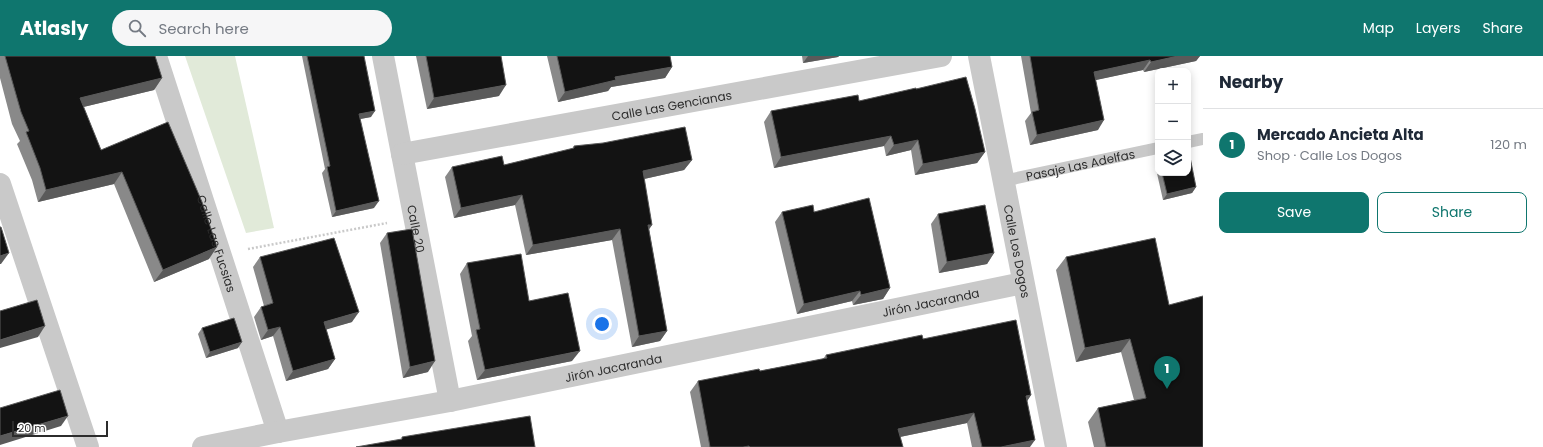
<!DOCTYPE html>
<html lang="en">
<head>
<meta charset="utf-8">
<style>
  body { margin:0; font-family:Poppins,sans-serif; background:#f6f6f7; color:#1f2937 }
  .controls { position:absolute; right:12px; top:12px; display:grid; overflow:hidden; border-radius:8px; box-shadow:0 2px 10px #0003 }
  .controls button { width:36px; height:36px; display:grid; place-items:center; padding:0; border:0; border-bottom:1px solid #e0e1e3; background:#fff; color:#1f2937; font:20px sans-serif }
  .scale { position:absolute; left:12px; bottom:10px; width:96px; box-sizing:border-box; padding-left:4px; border:2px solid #2c2c2c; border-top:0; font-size:11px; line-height:14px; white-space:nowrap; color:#2c2c2c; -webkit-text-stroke:3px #fff; paint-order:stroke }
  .you { position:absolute; left:602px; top:268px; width:14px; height:14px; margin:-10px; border:3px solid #fff; border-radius:50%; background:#1a73e8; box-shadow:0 0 0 6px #1a73e833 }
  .badge { display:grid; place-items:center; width:26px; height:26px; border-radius:50%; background:#0f766e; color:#fff; font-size:13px; font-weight:700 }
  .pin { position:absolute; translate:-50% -33px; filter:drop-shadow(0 1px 2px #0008) }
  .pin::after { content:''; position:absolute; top:21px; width:14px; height:12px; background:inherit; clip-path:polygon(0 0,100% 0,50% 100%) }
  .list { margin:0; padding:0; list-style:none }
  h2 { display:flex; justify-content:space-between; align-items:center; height:52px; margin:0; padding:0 16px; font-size:17px }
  h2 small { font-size:13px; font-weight:400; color:#747a83 }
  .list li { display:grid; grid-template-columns:26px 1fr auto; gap:12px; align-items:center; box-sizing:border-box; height:72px; padding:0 16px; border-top:1px solid #e0e1e3 }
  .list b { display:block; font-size:15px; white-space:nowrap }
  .list p { margin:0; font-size:13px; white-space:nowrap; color:#747a83 }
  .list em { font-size:13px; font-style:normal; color:#747a83 }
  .actions { display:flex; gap:8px; padding:12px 16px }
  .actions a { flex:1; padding:9px 0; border:1px solid #0f766e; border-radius:8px; text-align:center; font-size:14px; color:#0f766e }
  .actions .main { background:#0f766e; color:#fff }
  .icon { flex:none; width:22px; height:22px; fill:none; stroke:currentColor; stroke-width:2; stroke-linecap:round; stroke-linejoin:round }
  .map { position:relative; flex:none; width:1203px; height:391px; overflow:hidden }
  header { display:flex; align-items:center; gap:24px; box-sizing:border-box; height:56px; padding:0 20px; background:#0f766e; color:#fff }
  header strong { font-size:19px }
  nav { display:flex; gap:22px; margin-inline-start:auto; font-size:14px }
  .search { width:280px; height:36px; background:#f6f6f7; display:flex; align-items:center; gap:10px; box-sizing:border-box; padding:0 14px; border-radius:22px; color:#747a83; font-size:15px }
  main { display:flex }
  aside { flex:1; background:#fff }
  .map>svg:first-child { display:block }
  .green { fill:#e1ead9 }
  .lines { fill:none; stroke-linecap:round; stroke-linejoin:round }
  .path { stroke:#c9c9c9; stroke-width:2.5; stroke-dasharray:2 2; stroke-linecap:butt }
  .lane { stroke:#c9c9c9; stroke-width:12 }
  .street { stroke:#c9c9c9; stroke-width:22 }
  .wall { fill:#898989 }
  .shaded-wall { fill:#5a5a5a }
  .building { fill:#131313; stroke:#5a5a5a }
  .labels { text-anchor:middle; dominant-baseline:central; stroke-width:4; stroke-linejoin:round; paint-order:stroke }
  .street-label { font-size:12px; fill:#2c2c2c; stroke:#fff }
</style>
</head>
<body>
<header>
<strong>Atlasly</strong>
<div class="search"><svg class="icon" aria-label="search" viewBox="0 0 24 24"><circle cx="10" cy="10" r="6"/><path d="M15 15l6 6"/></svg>Search here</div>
<nav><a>Map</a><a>Layers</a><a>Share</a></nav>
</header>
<main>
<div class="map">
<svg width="1203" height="391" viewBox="0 0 1203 391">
  <rect width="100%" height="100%" fill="#fff"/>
  <path class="green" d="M 185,0 L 235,0 L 274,172 L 246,177 Z"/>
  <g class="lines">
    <path class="path" d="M 248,193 L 387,167"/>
    <g class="lane">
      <path d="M 1188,86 L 1203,83"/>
      <path id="s1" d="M 1003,125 L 1158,92"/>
    </g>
    <g class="street">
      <path id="s2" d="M 156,0 L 278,376"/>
      <path id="s3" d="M 383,0 L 450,345"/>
      <path id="s4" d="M 979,0 L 1056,391"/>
      <path id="s5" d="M 402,98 L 941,0"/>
      <path d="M 0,128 L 88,391"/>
      <path id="s6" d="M 203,391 L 278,376 L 450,345 L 1023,227"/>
    </g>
  </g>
  <g class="wall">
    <path d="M 0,0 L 155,0 L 162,22 L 154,34 L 83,51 L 101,94 L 209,203 L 154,226 L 114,128 L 38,146 L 32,124 L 17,88 L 20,85 L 12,68 L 0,22 Z"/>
    <path d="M 302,0 L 364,0 L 371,61 L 360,63 L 374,152 L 332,161 L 322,117 L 325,113 Z"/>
    <path d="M 416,0 L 501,0 L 499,40 L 427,53 Z"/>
    <path d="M 547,0 L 670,0 L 672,11 L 665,22 L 611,31 L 608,35 L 558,46 Z"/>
    <path d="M 802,0 L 839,0 L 838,1 L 803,7 Z"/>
    <path d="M 1021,0 L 1200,0 L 1196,5 L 1144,16 L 1143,14 L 1095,24 L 1098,74 L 1030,89 L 1025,65 L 1031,57 Z"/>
    <path d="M 916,33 L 985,96 L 977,107 L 915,119 L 911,94 L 886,100 L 884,90 L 774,112 L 764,66 L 771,55 L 859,45 Z"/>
    <path d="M 574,90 L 692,104 L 684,114 L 644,123 L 652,169 L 649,173 L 667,275 L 660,285 L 632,291 L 612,184 L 526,199 L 515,149 L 454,162 L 445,121 L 452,111 L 504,109 L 572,93 Z"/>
    <path d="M 1158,110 L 1158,117 L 1188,117 L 1196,131 L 1192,137 L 1163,144 L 1156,113 Z"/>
    <path d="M 782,156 L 814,156 L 890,232 L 883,243 L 853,249 L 852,245 L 797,258 L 775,166 Z"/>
    <path d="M 938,158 L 994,197 L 987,208 L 939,217 L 931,168 Z"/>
    <path d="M 387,177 L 428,316 L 403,322 L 380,187 Z"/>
    <path d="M 260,201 L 352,266 L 326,273 L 335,303 L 328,313 L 286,325 L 273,280 L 261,284 L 254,261 L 261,251 L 264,250 L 253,211 Z"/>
    <path d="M 1066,201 L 1169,249 L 1203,391 L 1094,391 L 1088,366 L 1098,352 L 1134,344 L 1121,296 L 1076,306 L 1056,214 Z"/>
    <path d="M 467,207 L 529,245 L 572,305 L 477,324 L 468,285 L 472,280 L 460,218 Z"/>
    <path d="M 202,272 L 238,292 L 206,302 L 198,278 Z"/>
    <path d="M 923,283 L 1031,339 L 1027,345 L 1030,391 L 972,391 L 967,367 L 900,381 L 903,391 L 701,391 L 690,336 L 698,325 L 760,315 L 823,303 L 826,299 Z"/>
  </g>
  <g class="shaded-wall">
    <path d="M 808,0 L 839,0 L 838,1 L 803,7 Z"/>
    <path d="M 1178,0 L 1200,0 L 1196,5 L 1144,16 L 1151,6 Z"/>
    <path d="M 1150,4 L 1143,14 L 1087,26 L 1094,16 Z"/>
    <path d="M 672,11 L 665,22 L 611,31 L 608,35 L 558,46 L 565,36 L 615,21 Z"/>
    <path d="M 162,22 L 154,34 L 71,54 L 80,42 Z"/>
    <path d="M 506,29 L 499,40 L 427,53 L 434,42 Z"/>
    <path d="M 375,55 L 371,61 L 355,64 L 359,58 Z"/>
    <path d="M 1104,64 L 1098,74 L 1030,89 L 1037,79 Z"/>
    <path d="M 891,80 L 884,90 L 774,112 L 781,101 Z"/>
    <path d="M 918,84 L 911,94 L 886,100 L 894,89 Z"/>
    <path d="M 985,96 L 977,107 L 915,119 L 923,108 Z"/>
    <path d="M 692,104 L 684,114 L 635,125 L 643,115 Z"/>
    <path d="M 122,116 L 114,128 L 38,146 L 46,134 Z"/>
    <path d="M 1196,131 L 1192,137 L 1163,144 L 1167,138 Z"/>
    <path d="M 522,139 L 515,149 L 454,162 L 461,152 Z"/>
    <path d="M 379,145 L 374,152 L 332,161 L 336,155 Z"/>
    <path d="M 648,169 L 652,169 L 645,179 Z"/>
    <path d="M 620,173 L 612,184 L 526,199 L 533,189 Z"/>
    <path d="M 217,191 L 209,203 L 154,226 L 163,214 Z"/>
    <path d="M 9,197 L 1,208 L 0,208 L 0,200 Z"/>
    <path d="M 994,197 L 987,208 L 939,217 L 947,206 Z"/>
    <path d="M 890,232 L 883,243 L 853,249 L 861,239 Z"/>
    <path d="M 860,235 L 852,245 L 797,258 L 804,248 Z"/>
    <path d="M 359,256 L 352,266 L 318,276 L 324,266 Z"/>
    <path d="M 45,270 L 38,281 L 0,292 L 0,284 Z"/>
    <path d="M 280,271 L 273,280 L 261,284 L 268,274 Z"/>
    <path d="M 667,275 L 660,285 L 632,291 L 639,280 Z"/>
    <path d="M 1130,283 L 1121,296 L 1076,306 L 1085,292 Z"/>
    <path d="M 242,286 L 238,292 L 206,302 L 210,296 Z"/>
    <path d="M 580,295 L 572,305 L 477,324 L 485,314 Z"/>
    <path d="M 335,303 L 328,313 L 286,325 L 293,315 Z"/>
    <path d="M 435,305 L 428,316 L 403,322 L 410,311 Z"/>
    <path d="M 1031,339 L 1024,350 L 1026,340 Z"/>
    <path d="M 974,357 L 967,367 L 890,383 L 898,373 Z"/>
    <path d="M 68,360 L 61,370 L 0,389 L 0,380 Z"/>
    <path d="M 1035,384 L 1030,391 L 1001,391 Z"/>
  </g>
  <g class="building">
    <path d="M 5,0 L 155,0 L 162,22 L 80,42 L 101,94 L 168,66 L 202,146 L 217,191 L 163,214 L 122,116 L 46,134 L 40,112 L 26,76 L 29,75 L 21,56 Z"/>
    <path d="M 307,0 L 364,0 L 375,55 L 359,58 L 379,145 L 336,155 L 327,111 L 330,110 Z"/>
    <path d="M 426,0 L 501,0 L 506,29 L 434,42 Z"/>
    <path d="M 557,0 L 670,0 L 672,11 L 615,21 L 616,24 L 565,36 Z"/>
    <path d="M 1030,0 L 1178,0 L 1151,6 L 1150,4 L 1094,16 L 1104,64 L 1037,79 L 1032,56 L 1039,54 Z"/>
    <path d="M 966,21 L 975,53 L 985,96 L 923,108 L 918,84 L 894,89 L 891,80 L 781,101 L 771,55 L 858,39 L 859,45 L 916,32 L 916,33 Z"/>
    <path d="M 685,71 L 692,104 L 643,115 L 652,169 L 648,169 L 667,275 L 639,280 L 620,173 L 533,189 L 522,139 L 461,152 L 452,111 L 502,100 L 504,109 L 574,92 L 574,90 L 603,87 Z"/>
    <path d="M 1188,101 L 1190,101 L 1196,131 L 1167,138 L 1162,117 L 1188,117 Z"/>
    <path d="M 869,142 L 890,232 L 861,239 L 860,235 L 804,248 L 782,156 L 813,149 L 814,156 Z"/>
    <path d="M 985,149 L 994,197 L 947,206 L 938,158 Z"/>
    <path d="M 0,171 L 1,171 L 9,197 L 0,200 Z"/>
    <path d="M 412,173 L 435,305 L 410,311 L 387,177 Z"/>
    <path d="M 334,182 L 359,256 L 324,266 L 335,303 L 293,315 L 280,271 L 268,274 L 261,251 L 273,247 L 260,201 Z"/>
    <path d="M 1155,182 L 1169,249 L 1203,240 L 1203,391 L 1106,391 L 1098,352 L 1146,342 L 1130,283 L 1085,292 L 1066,201 Z"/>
    <path d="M 521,198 L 529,245 L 568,237 L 580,295 L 485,314 L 476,274 L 480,273 L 467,207 Z"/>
    <path d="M 37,244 L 45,270 L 0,284 L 0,255 Z"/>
    <path d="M 234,262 L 242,286 L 210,296 L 202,272 Z"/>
    <path d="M 1016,264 L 1031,339 L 1026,340 L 1035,384 L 1001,391 L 982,391 L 974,357 L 898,373 L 903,391 L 750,391 L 749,390 L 743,391 L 710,391 L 698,325 L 759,313 L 760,315 L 827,302 L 826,299 L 922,279 L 923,283 Z"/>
    <path d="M 60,334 L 68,360 L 0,380 L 0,352 Z"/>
    <path d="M 530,360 L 535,391 L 356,391 L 402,383 L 402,381 Z"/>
  </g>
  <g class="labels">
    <g class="street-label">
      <text stroke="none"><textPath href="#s5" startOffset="274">Calle Las Gencianas</textPath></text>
      <text stroke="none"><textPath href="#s1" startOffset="79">Pasaje Las Adelfas</textPath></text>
      <text stroke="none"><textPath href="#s3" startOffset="176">Calle 20</textPath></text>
      <text stroke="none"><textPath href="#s2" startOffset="197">Calle Las Fucsias</textPath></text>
      <text stroke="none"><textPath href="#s4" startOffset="199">Calle Los Dogos</textPath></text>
      <text stroke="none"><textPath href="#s6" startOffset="742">Jirón Jacaranda</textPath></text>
      <text stroke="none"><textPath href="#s6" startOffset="418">Jirón Jacaranda</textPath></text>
    </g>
  </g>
</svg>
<div class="controls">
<button>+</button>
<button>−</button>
<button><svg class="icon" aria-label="layers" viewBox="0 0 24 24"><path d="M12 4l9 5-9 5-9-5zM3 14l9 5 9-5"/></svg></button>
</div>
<div class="scale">20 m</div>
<div class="you"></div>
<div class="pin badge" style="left:1167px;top:333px">1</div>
</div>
<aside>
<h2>Nearby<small></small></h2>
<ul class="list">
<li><span class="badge">1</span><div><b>Mercado Ancieta Alta</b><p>Shop · Calle Los Dogos</p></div><em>120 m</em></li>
</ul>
<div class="actions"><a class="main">Save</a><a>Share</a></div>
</aside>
</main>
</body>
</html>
